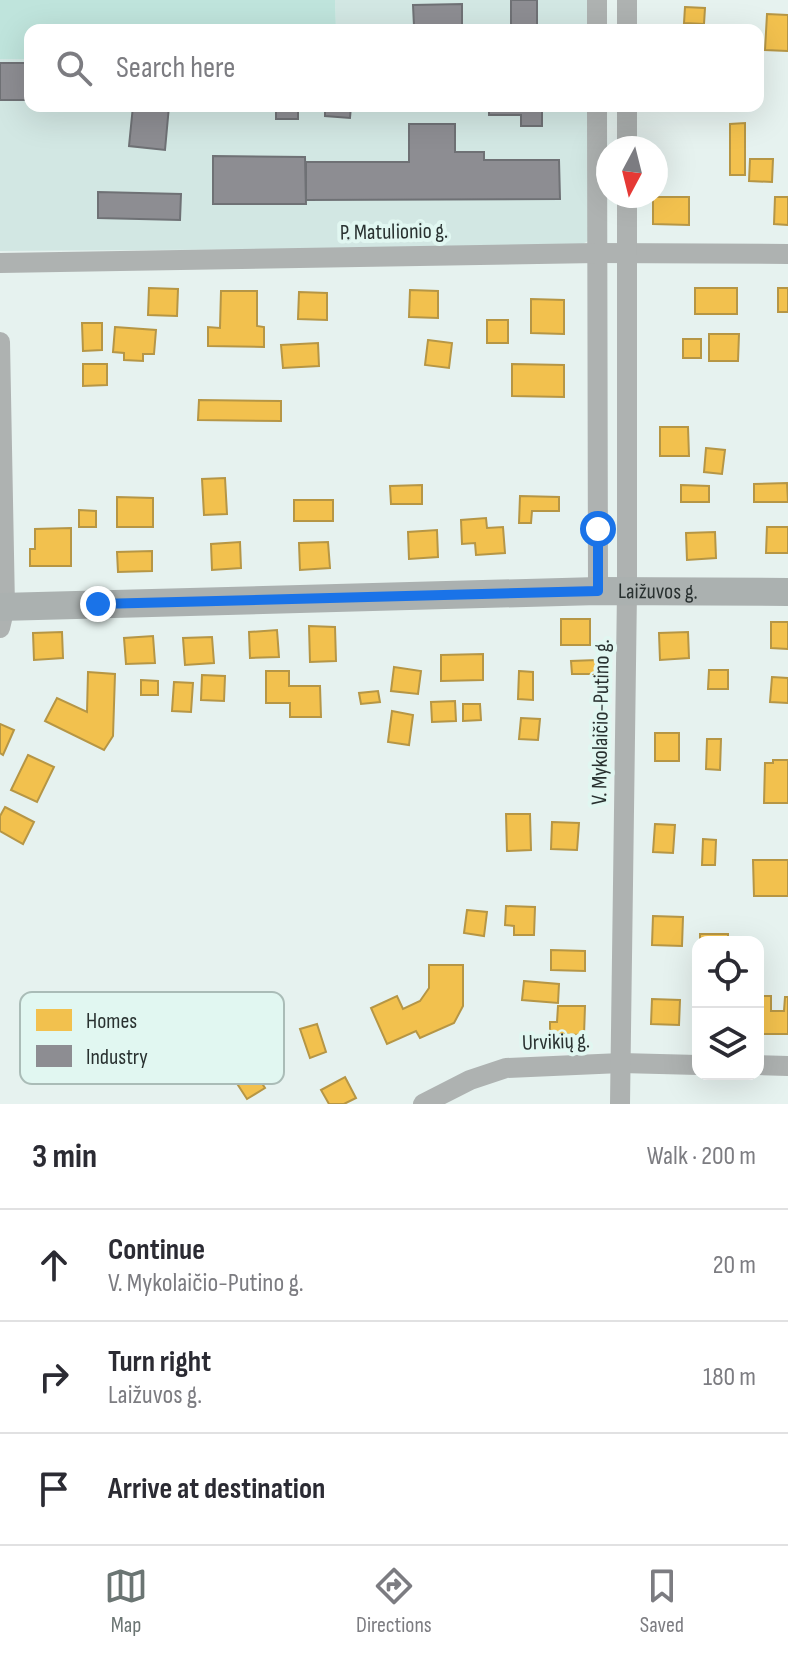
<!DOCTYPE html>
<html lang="en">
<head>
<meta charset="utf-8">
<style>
  body { margin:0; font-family:"Sofia Sans Condensed",sans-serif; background:#f2f2f3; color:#2b2b33 }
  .controls { position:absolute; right:24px; bottom:24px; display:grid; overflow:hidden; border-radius:16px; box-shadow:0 8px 32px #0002 }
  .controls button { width:72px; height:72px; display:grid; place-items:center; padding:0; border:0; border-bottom:2px solid #e1e1e2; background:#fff; color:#2b2b33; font:40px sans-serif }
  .compass { position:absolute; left:596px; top:136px; width:72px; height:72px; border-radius:50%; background:#fff; box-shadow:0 8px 32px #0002; rotate:187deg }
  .stop { position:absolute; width:24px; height:24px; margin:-18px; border:6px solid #1a73e8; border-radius:50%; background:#fff }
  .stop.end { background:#1a73e8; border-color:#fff; box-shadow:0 2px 8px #0008 }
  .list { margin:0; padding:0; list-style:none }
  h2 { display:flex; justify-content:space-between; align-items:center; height:104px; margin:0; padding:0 32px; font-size:34px }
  h2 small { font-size:26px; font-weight:400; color:#7c7c81 }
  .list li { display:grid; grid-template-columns:52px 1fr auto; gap:24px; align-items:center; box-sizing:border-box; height:112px; padding:0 32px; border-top:2px solid #e1e1e2 }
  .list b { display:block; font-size:30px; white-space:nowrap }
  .list p { margin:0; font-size:26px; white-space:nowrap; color:#7c7c81 }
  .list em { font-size:26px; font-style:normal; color:#7c7c81 }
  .icon { flex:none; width:44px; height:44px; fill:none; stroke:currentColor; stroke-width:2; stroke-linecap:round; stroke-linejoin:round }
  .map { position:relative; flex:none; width:788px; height:1104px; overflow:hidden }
  .search { position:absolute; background:#fff; box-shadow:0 8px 32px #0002; left:24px; right:24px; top:24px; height:88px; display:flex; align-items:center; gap:20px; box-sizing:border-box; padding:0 28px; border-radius:16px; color:#7c7c81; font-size:30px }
  .sheet { height:440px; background:#fff }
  nav { display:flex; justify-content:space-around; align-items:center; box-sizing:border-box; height:112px; border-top:2px solid #e1e1e2; background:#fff; font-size:22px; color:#7c7c81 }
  nav a { display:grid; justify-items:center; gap:4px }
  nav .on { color:#6b7573 }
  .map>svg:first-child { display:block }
  .built { fill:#d2e7e3 }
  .green { fill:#bfe4dc }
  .homes { fill:#f2c14e; stroke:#b69645; stroke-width:2 }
  .industry { fill:#8d8d92; stroke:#6f7175; stroke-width:2 }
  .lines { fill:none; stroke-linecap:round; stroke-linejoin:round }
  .street { stroke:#aeb2b1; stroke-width:20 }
  .secondary { stroke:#abb1b0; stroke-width:28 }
  .route { stroke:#1a73e8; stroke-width:10 }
  .labels { text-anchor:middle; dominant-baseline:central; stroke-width:8; stroke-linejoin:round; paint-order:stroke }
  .street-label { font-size:22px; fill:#293130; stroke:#e1f7f1 }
  .key { fill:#e1f7f1; stroke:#aabcb7; stroke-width:2 }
  .key-label { font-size:22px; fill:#293130 }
</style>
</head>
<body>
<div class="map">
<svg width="788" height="1104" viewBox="0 0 788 1104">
  <rect width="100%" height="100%" fill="#e6f2ef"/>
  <g class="built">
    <path d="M 335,0 L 592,0 L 592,30 L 336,30 Z"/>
    <path d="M 0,59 L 30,59 L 30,106 L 591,106 L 588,241 L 577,247 L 0,251 Z"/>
  </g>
  <path class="green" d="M 0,0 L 335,0 L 336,30 L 30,30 L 30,59 L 0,59 Z"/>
  <g class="homes">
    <path d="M 685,7 L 705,8 L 704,24 L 684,23 Z"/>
    <path d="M 767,14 L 788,15 L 788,51 L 765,50 Z"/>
    <path d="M 745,123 L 745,175 L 730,175 L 730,124 Z"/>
    <path d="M 750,159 L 773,159 L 772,182 L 749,181 Z"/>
    <path d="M 653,197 L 689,197 L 689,225 L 653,224 Z"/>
    <path d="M 775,197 L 788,197 L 788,225 L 774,224 Z"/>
    <path d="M 149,288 L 178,289 L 177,316 L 148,315 Z"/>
    <rect x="695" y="288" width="42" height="26"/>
    <rect x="778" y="288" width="10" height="24"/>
    <path d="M 410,290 L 438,291 L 438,318 L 409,317 Z"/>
    <path d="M 221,291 L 257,291 L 257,326 L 264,327 L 264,347 L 208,346 L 208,327 L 220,328 Z"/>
    <path d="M 299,292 L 327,293 L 327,320 L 298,319 Z"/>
    <path d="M 531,299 L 564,300 L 564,334 L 531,333 Z"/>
    <rect x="487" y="320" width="21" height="23"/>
    <path d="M 82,323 L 102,323 L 102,350 L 83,351 Z"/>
    <path d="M 115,327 L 156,330 L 154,354 L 143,354 L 143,361 L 124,360 L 124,353 L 113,352 Z"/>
    <path d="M 709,334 L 739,334 L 738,361 L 709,361 Z"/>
    <rect x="683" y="339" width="18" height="19"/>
    <path d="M 428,340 L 452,343 L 449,368 L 425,365 Z"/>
    <path d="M 318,343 L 319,366 L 283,368 L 281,345 Z"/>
    <path d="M 83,364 L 107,364 L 107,385 L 83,386 Z"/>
    <path d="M 512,364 L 564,365 L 564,397 L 512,396 Z"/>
    <path d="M 199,400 L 281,401 L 281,421 L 198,420 Z"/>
    <path d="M 660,427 L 688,427 L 689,456 L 660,456 Z"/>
    <path d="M 706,448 L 725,450 L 722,474 L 704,472 Z"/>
    <path d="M 225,478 L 227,514 L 204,515 L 202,479 Z"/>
    <path d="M 787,483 L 788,502 L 754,502 L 754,484 Z"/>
    <path d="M 422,485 L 422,504 L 391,504 L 390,486 Z"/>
    <path d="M 681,485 L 709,486 L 709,502 L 681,502 Z"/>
    <path d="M 520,496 L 559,497 L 559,511 L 532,511 L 531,523 L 519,523 Z"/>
    <path d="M 117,497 L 153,498 L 153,527 L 117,527 Z"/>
    <rect x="294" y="500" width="39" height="21"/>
    <path d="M 79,510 L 96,511 L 96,527 L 79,527 Z"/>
    <path d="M 486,518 L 487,528 L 503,527 L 505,553 L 476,555 L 475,543 L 462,544 L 461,520 Z"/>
    <path d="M 767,527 L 788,527 L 788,553 L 766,553 Z"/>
    <path d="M 71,528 L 71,566 L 30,566 L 30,549 L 35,549 L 35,529 Z"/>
    <path d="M 437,530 L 438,557 L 409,559 L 408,532 Z"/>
    <path d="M 715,532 L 716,558 L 687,560 L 686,533 Z"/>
    <path d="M 240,542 L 241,568 L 212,570 L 211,544 Z"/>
    <path d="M 328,542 L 330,568 L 300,570 L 299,543 Z"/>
    <path d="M 152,551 L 152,571 L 118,572 L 117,552 Z"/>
    <rect x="561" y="619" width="29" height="26"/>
    <path d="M 771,622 L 788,622 L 788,649 L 771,648 Z"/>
    <path d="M 309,626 L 335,627 L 336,661 L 310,662 Z"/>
    <path d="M 277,630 L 279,657 L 250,658 L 249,632 Z"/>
    <path d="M 62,632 L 63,658 L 34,660 L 33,633 Z"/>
    <path d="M 688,632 L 689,658 L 660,660 L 659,633 Z"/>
    <path d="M 153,636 L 155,663 L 126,664 L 124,638 Z"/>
    <path d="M 212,637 L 214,663 L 185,665 L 183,638 Z"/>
    <path d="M 483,654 L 483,680 L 441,681 L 441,655 Z"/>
    <path d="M 596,660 L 596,674 L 572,674 L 571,661 Z"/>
    <path d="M 394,667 L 421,671 L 418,694 L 391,691 Z"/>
    <path d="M 709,670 L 728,670 L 728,689 L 708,689 Z"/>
    <path d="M 266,671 L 289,671 L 289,686 L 320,686 L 321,717 L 290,717 L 290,703 L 266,703 Z"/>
    <path d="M 519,671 L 533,672 L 533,700 L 518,699 Z"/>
    <path d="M 88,672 L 115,674 L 113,736 L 104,750 L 45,721 L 57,698 L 87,712 Z"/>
    <path d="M 202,675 L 225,676 L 224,701 L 201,700 Z"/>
    <path d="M 772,677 L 788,678 L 788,703 L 770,702 Z"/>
    <path d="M 141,680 L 158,681 L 158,695 L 141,695 Z"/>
    <path d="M 174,682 L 193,683 L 191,712 L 172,711 Z"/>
    <path d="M 378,691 L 380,702 L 361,704 L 359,693 Z"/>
    <path d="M 455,701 L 456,721 L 432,722 L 431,702 Z"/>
    <path d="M 463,704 L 480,704 L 481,720 L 463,721 Z"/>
    <path d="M 392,711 L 413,715 L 409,745 L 388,742 Z"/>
    <path d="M 521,718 L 540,719 L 538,740 L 519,739 Z"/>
    <path d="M 0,724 L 14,730 L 3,755 L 0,753 Z"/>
    <rect x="655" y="733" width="24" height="28"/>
    <path d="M 707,739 L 721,739 L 720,770 L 706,769 Z"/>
    <path d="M 28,755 L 54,767 L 37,802 L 11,790 Z"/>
    <path d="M 773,760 L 788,760 L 788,803 L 764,803 L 765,763 L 773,763 Z"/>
    <path d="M 5,807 L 34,822 L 23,844 L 0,831 L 0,816 Z"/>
    <path d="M 506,814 L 530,814 L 531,850 L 507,851 Z"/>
    <path d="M 552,822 L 579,823 L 577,850 L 551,849 Z"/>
    <path d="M 655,824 L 675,825 L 673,853 L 653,852 Z"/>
    <path d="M 703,839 L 716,840 L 715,865 L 702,865 Z"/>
    <path d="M 753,860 L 788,860 L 788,896 L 754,896 Z"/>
    <path d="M 506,906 L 535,907 L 534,935 L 514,935 L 514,926 L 505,925 Z"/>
    <path d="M 467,910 L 487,912 L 484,936 L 464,933 Z"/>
    <path d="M 653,916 L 683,917 L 682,946 L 652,945 Z"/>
    <rect x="700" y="934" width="28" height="8"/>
    <path d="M 551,950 L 585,951 L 585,971 L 551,970 Z"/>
    <path d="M 429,965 L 463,965 L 463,1006 L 454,1023 L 420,1038 L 416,1031 L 387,1044 L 371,1008 L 397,996 L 403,1009 L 420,1001 L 429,988 Z"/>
    <rect x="758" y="968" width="5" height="20"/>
    <path d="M 524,981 L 559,984 L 558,1003 L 522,1000 Z"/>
    <path d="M 758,996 L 771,996 L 771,1011 L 784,1011 L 785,997 L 788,997 L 788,1034 L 758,1034 Z"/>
    <path d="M 652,999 L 680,1000 L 679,1025 L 651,1024 Z"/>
    <path d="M 558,1006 L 585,1006 L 584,1035 L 550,1034 L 550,1022 L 557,1022 Z"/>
    <path d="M 317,1024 L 326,1052 L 310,1058 L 300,1029 Z"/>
    <path d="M 241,1051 L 265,1088 L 247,1099 L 223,1062 Z"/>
    <path d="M 345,1077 L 356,1098 L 344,1104 L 329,1104 L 321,1090 Z"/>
  </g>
  <g class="industry">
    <rect x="511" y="0" width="26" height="26"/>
    <path d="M 462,4 L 462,30 L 407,30 L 407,26 L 414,26 L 413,5 Z"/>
    <rect x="0" y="63" width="30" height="37"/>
    <path d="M 133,106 L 169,106 L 165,150 L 129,146 Z"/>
    <rect x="276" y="106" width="22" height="13"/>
    <path d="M 325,106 L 351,106 L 350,118 L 325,116 Z"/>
    <path d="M 489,106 L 542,106 L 542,126 L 521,126 L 521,115 L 489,115 Z"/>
    <path d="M 409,124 L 455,124 L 455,152 L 484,152 L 484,160 L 559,160 L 560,199 L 306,200 L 306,162 L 409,162 Z"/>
    <path d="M 213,156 L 305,157 L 306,204 L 213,204 Z"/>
    <path d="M 98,192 L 181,194 L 180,220 L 98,218 Z"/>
  </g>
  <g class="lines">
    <g class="street">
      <path d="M 597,0 L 597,30"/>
      <path d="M 627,30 L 627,0"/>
      <path d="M 597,106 L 598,591"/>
      <path d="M 627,148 L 627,106"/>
      <path d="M 0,263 L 597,253 L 788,254"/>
      <path d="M 0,342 L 5,607 L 0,628"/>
      <path d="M 758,1065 L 788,1066"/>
      <path d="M 423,1104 L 470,1080 L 506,1068 L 621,1063 L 698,1065"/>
      <path d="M 620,1104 L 627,591 L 627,196"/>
    </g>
    <path class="secondary" id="s1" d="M 0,607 L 598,591 L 788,592"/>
  </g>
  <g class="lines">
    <path class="route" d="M 98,604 L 598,591 L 598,529"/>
  </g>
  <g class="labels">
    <g class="street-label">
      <text transform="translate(394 232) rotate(-1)">P. Matulionio g.</text>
      <text stroke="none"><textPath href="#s1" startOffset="658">Laižuvos g.</textPath></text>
      <text transform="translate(601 722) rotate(-89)">V. Mykolaičio-Putino g.</text>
      <text transform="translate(556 1042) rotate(-2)">Urvikių g.</text>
    </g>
  </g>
  <rect x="20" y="992" width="264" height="92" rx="12" class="key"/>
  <rect x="36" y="1009" width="36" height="22" fill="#f2c14e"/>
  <rect x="36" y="1045" width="36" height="22" fill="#8d8d92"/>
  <g class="key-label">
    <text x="86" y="1028">Homes</text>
    <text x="86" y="1064">Industry</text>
  </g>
</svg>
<div class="controls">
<button><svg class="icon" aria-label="locate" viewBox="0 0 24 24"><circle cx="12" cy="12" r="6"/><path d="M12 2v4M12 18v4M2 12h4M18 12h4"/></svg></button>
<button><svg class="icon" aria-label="layers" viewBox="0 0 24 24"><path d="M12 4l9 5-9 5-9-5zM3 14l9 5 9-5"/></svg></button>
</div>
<svg class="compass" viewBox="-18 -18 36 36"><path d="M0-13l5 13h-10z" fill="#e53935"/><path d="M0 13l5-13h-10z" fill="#7c7c81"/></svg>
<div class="stop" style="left:598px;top:529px"></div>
<div class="stop end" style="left:98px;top:604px"></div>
<div class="search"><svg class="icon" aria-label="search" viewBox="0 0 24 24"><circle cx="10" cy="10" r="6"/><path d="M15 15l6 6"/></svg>Search here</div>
</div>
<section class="sheet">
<h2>3 min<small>Walk · 200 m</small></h2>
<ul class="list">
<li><svg class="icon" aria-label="ahead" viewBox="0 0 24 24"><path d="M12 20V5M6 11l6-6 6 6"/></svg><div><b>Continue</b><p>V. Mykolaičio-Putino g.</p></div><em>20 m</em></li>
<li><svg class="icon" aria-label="right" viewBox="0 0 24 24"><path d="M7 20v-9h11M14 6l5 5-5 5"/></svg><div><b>Turn right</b><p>Laižuvos g.</p></div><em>180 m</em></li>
<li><svg class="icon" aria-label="arrive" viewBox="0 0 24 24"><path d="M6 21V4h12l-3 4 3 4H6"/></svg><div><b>Arrive at destination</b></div></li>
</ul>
</section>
<nav>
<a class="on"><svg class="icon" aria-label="map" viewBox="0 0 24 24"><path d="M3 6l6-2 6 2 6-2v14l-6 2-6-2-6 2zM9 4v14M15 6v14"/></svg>Map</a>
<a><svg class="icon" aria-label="directions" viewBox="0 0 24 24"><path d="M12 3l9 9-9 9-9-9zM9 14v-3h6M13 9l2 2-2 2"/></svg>Directions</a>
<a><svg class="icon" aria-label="saved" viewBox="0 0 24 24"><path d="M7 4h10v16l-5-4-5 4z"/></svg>Saved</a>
</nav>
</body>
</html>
